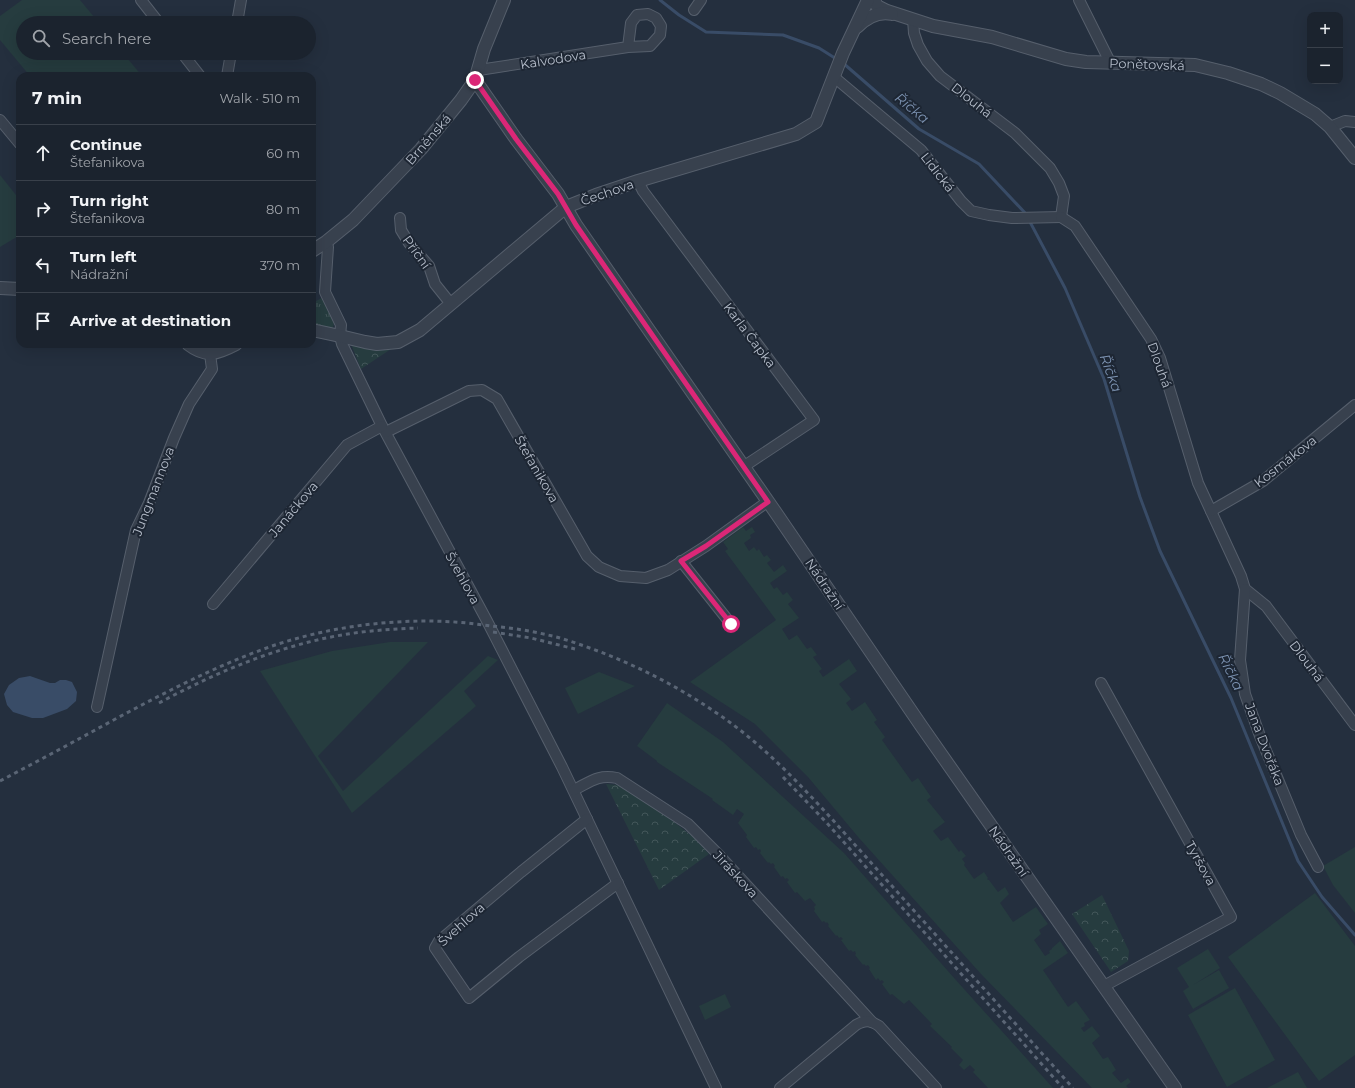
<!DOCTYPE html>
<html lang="en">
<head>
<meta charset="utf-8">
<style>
  body { margin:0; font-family:Montserrat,sans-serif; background:#282f3a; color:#f1f3f6 }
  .controls { position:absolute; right:12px; top:12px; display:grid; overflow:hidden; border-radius:8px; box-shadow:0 4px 16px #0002 }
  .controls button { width:36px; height:36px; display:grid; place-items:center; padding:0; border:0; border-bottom:1px solid #39404a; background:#1b232e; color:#f1f3f6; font:20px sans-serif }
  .stop { position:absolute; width:12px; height:12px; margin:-9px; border:3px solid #db2777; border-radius:50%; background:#fff }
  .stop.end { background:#db2777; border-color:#fff; box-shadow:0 1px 4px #0008 }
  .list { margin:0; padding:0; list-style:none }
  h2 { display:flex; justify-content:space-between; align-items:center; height:52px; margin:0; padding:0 16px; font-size:17px }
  h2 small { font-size:13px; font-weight:400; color:#a0a4aa }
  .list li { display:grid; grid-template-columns:26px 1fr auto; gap:12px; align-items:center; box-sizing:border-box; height:56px; padding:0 16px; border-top:1px solid #39404a }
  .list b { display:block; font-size:15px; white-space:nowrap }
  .list p { margin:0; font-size:13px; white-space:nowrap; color:#a0a4aa }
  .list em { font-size:13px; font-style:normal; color:#a0a4aa }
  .icon { flex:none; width:22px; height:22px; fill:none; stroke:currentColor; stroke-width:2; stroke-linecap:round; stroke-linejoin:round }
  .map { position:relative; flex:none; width:1355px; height:1088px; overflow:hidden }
  .search { position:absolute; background:#1b232e; box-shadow:0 4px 16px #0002; left:16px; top:16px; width:300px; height:44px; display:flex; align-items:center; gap:10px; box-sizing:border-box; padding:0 14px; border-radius:22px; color:#a0a4aa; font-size:15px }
  .panel { position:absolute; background:#1b232e; box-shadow:0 4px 16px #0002; left:16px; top:72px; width:300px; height:276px; border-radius:12px }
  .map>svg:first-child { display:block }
  .grass { fill:url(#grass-tufts) }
  .forest { fill:url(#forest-crowns) }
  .garden { fill:#263c3f }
  .water { fill:#394c67 }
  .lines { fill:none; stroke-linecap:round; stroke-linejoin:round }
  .stream { stroke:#394c67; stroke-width:3 }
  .minor-casing { stroke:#565f6c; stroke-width:12 }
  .tertiary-casing { stroke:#565f6c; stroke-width:14 }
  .minor { stroke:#38414e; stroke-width:10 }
  .tertiary { stroke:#38414e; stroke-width:12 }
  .rail { stroke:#5a6575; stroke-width:3; stroke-dasharray:4 4; stroke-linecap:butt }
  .route { stroke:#db2777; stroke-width:5 }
  .labels { text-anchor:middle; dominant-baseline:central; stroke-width:4; stroke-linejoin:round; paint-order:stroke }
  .street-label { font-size:13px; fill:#b4bcc9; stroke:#1d2633 }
  .water-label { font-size:14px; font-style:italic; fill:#7c92b1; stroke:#1d2633 }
</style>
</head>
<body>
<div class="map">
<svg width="1355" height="1088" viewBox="0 0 1355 1088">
  <defs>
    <pattern id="grass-tufts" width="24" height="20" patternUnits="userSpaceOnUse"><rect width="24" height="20" fill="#263c3f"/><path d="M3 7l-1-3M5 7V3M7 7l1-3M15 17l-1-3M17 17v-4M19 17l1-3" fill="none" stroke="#435659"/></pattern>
    <pattern id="forest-crowns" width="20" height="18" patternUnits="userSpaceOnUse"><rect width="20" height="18" fill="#263c3f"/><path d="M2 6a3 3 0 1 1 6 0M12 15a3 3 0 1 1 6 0" fill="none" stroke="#435659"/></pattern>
  </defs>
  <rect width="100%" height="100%" fill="#242f3e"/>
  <path class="grass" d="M 322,298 L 334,324 L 332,330 L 312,325 L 312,303 Z"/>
  <g class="forest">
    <path d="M 351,344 L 369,348 L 391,349 L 361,369 Z"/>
    <path d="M 606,784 L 619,785 L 664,814 L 693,837 L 709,854 L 659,890 Z"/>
    <path d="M 1102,895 L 1129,951 L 1128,961 L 1111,972 L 1072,914 Z"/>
  </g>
  <g class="garden">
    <path d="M 22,0 L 80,0 L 99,23 L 23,23 L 23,53 L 123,53 L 142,76 L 30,76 L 0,40 L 0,16 Z"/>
    <path d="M 0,175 L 20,200 L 20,235 L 0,247 Z"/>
    <path d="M 743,527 L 746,531 L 752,527 L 755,532 L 750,535 L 751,538 L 744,543 L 749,551 L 754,547 L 757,551 L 759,549 L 764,557 L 767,555 L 771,560 L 767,563 L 774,572 L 783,565 L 787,571 L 770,583 L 774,589 L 777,587 L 783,595 L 787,592 L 793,600 L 788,604 L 799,618 L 782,629 L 789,640 L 797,635 L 807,649 L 811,647 L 817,655 L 813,657 L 822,669 L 819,671 L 823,677 L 849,659 L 857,671 L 839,684 L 851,699 L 846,703 L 852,711 L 865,702 L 877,720 L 874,722 L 885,737 L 882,740 L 912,782 L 918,778 L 931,797 L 927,800 L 945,822 L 933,831 L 941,841 L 948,837 L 959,852 L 961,850 L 966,856 L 962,859 L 965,863 L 964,865 L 974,879 L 984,872 L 988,878 L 987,879 L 988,880 L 989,880 L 998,892 L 1005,887 L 1009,894 L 1000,903 L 1013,922 L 1036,907 L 1048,924 L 1039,930 L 1041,934 L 1034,940 L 1045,956 L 1050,953 L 1049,951 L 1052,949 L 1052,948 L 1060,941 L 1068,953 L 1043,970 L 1068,1007 L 1076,1001 L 1090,1020 L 1084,1023 L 1085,1026 L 1081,1028 L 1084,1032 L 1092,1026 L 1100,1036 L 1092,1043 L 1103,1059 L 1108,1057 L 1116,1070 L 1112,1073 L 1121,1083 L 1128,1078 L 1131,1082 L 1126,1086 L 1128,1088 L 1092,1088 L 981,974 L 859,838 L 808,777 L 755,724 L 690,682 L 776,620 L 725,551 L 728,549 L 723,542 Z"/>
    <path d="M 390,642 L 428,642 L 318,756 L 343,791 L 488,656 L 498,660 L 464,691 L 476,706 L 352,813 L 260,671 L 332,651 Z"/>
    <path d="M 599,672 L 635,686 L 578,714 L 565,688 Z"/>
    <path d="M 667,703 L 723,742 L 844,853 L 955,979 L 1053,1088 L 988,1088 L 973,1072 L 975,1070 L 970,1065 L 964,1070 L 959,1065 L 963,1060 L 951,1048 L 952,1047 L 930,1026 L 932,1024 L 909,1000 L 904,1004 L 892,994 L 890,995 L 882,984 L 884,982 L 882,980 L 880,981 L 878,978 L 876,980 L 869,969 L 870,968 L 868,965 L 866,966 L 864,964 L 863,965 L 855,955 L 856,954 L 855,951 L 853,952 L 851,950 L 849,951 L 841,940 L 843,939 L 841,937 L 839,938 L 837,935 L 836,936 L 828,926 L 829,925 L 827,922 L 826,923 L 824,921 L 822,922 L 814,911 L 815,909 L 814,907 L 816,905 L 810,898 L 805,901 L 797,892 L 795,893 L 787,882 L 789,880 L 787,878 L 785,879 L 783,876 L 781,877 L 774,867 L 775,866 L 773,863 L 771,864 L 769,862 L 768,863 L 760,853 L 761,851 L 760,849 L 758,850 L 756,847 L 754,848 L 746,837 L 747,835 L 738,823 L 744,814 L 737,809 L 733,815 L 712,800 L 713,799 L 657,762 L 657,761 L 637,746 Z"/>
    <path d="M 1355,847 L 1355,913 L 1333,885 L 1323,866 Z"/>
    <path d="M 1315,893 L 1355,946 L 1355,1055 L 1319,1081 L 1228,957 Z"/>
    <path d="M 1208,949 L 1220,968 L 1193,985 L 1219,970 L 1229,988 L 1193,1009 L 1183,991 L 1189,987 L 1177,968 Z"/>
    <path d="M 1235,988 L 1275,1060 L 1227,1087 L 1188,1015 Z"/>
    <path d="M 725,994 L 731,1007 L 705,1020 L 699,1006 Z"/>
    <path d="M 1298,1072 L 1307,1088 L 1267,1088 Z"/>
  </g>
  <path class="water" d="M 30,676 L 50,683 L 55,683 L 60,680 L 66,680 L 72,682 L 77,692 L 76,701 L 67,709 L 43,718 L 32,718 L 13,712 L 7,705 L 4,694 L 9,685 L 19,678 Z"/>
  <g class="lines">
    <g class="stream">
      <path d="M 660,0 L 679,15 L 706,32 L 783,35 L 819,48 L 838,60"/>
      <path d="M 843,63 L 919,129 L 979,164 L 1027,215"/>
      <path d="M 1029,220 L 1065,288 L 1104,379 L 1140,497 L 1160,551 L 1231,698 L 1298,861 L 1322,897 L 1355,935"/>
    </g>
    <g class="minor-casing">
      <g id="minor">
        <path d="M 141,0 L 159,23"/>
        <path d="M 1079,0 L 1110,62"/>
        <path d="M 694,10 L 701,0"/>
        <path d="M 913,19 L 914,33 L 918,45 L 927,61 L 940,76 L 1015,133 L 1050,168 L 1059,183 L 1064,196 L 1061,217"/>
        <path d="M 237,23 L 241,0"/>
        <path d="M 182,53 L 200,76"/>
        <path d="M 479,70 L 628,47 L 650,46 L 660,35 L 661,26 L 656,18 L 648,14 L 637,15 L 631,23 L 628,47"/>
        <path d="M 227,76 L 231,53"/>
        <path d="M 834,77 L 921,150 L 961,201 L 971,211 L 989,215 L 1012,218 L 1061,217"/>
        <path d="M 0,120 L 20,144"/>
        <path d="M 1330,127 L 1345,121 L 1355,122"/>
        <path d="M 638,181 L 643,191 L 814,420 L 743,467"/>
        <path d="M 1061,217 L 1075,226 L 1151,339 L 1160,358 L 1198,483 L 1241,576 L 1245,589 L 1266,606 L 1355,725"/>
        <path d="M 400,218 L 401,230 L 409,243 L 429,266 L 435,284 L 451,304"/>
        <path d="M 326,242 L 328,247 L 325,292 L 341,325 L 340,336 L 342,344 L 382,426 L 486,619 L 562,767 L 716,1088"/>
        <path d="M 386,432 L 469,391 L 482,390 L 497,399 L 587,556 L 599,567 L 620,576 L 646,578 L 668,570 L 706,546 L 767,502"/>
        <path d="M 1211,511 L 1263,481 L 1355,405"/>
        <path d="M 681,561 L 731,624"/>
        <path d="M 1245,589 L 1240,660 L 1245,694 L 1260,736 L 1301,835 L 1318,867"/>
        <path d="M 213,604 L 347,445 L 382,426"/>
        <path d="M 1101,683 L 1231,917 L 1104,986"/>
        <path d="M 97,707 L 136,530 L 149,503 L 174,438 L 189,404 L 212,369 L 210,354"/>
        <path d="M 574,790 C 590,782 598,774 617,778 L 688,824 L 718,854 L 872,1022"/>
        <path d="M 587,819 L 521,872 L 439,941 L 435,948 L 469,998 L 519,957 L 618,883"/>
        <path d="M 780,1088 L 856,1025 C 865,1020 870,1020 879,1026 L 936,1088"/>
      </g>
    </g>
    <g class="tertiary-casing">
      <g id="tertiary">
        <path d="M 874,0 L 877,6 L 887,11 L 933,26 L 992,37 L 1066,59 L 1086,62 L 1195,65 L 1228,73 L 1261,84 L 1280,93 L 1315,114 L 1330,127 L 1355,158"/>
        <path d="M 857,27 C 866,18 878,11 892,14"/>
        <path d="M 475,80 L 516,139 L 558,194 L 576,225 L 776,513 L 922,727 L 1175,1088"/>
        <path d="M 312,251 L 326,242 L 353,220 L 421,149 L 461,100 L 475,80 L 484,49 L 504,0"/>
        <path d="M 0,288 L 20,289"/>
        <path d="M 312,330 L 340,336 L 365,342 L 377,344 L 398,342 L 420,330 L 566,207 L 596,195 L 638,181 L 796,134 L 816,122 L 843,53 L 868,0"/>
        <path d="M 188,344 C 206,358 217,354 236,344"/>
      </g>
    </g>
    <use href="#minor" class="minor"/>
    <use href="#tertiary" class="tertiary"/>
    <g class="rail">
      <path d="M 493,632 L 531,638 L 575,649"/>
      <path d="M 159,703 C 215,673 273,648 336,636 C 363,631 390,629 418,628"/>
      <path d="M 783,777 L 825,821 L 1063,1088"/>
      <path d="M 0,781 C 40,760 79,739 119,717 C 170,690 220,664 275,645 C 336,625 404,617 468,623 C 476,624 484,625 491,626 C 514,628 538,632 560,638 C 615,655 667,679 715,712 C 759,741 796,780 831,818 L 1073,1088"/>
    </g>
  </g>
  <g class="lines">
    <path class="route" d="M 475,80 L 516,139 L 558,194 L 576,225 L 768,502 L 706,546 L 681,561 L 731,624"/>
  </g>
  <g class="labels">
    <g class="street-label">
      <text transform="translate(553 59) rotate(-9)">Kalvodova</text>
      <text transform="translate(1147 64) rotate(2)">Ponětovská</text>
      <text transform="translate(972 100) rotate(38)">Dlouhá</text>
      <text transform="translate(428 139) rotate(-49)">Brněnská</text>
      <text transform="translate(938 172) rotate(52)">Lidická</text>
      <text transform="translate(607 192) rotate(-19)">Čechova</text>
      <text transform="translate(417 252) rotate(54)">Příční</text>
      <text transform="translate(750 335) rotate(53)">Karla Čapka</text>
      <text transform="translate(1160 365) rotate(70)">Dlouhá</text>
      <text transform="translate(1285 461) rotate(-38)">Kosmákova</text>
      <text transform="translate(537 469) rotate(60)">Štefanikova</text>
      <text transform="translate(153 491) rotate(-69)">Jungmannova</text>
      <text transform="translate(293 509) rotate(-50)">Janáčkova</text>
      <text transform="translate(463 578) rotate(61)">Švehlova</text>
      <text transform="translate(825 584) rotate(56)">Nádražní</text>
      <text transform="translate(1307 661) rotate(53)">Dlouhá</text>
      <text transform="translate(1265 744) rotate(69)">Jana Dvořáka</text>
      <text transform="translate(1009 851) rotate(55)">Nádražní</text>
      <text transform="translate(1201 863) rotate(61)">Tyršova</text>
      <text transform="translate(736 874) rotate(47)">Jiráskova</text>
      <text transform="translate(461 924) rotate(-42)">Švehlova</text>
    </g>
    <g class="water-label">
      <text transform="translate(912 108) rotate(39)">Říčka</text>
      <text transform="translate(1111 373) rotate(70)">Říčka</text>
      <text transform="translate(1231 672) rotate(64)">Říčka</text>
    </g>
  </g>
</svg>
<div class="controls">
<button>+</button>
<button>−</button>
</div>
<div class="stop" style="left:731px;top:624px"></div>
<div class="stop end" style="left:475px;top:80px"></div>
<div class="search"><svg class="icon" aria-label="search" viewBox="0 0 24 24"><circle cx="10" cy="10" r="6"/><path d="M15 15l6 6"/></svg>Search here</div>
<section class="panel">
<h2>7 min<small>Walk · 510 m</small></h2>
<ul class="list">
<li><svg class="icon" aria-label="ahead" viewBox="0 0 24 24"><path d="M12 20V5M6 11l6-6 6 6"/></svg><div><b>Continue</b><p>Štefanikova</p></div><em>60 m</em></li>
<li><svg class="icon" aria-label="right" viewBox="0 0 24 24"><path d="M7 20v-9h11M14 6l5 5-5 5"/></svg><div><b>Turn right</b><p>Štefanikova</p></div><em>80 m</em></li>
<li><svg class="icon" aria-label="left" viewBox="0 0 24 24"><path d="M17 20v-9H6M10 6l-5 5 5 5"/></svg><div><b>Turn left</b><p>Nádražní</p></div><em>370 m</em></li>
<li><svg class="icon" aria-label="arrive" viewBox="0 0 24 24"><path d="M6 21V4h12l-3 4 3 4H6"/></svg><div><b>Arrive at destination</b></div></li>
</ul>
</section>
</div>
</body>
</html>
